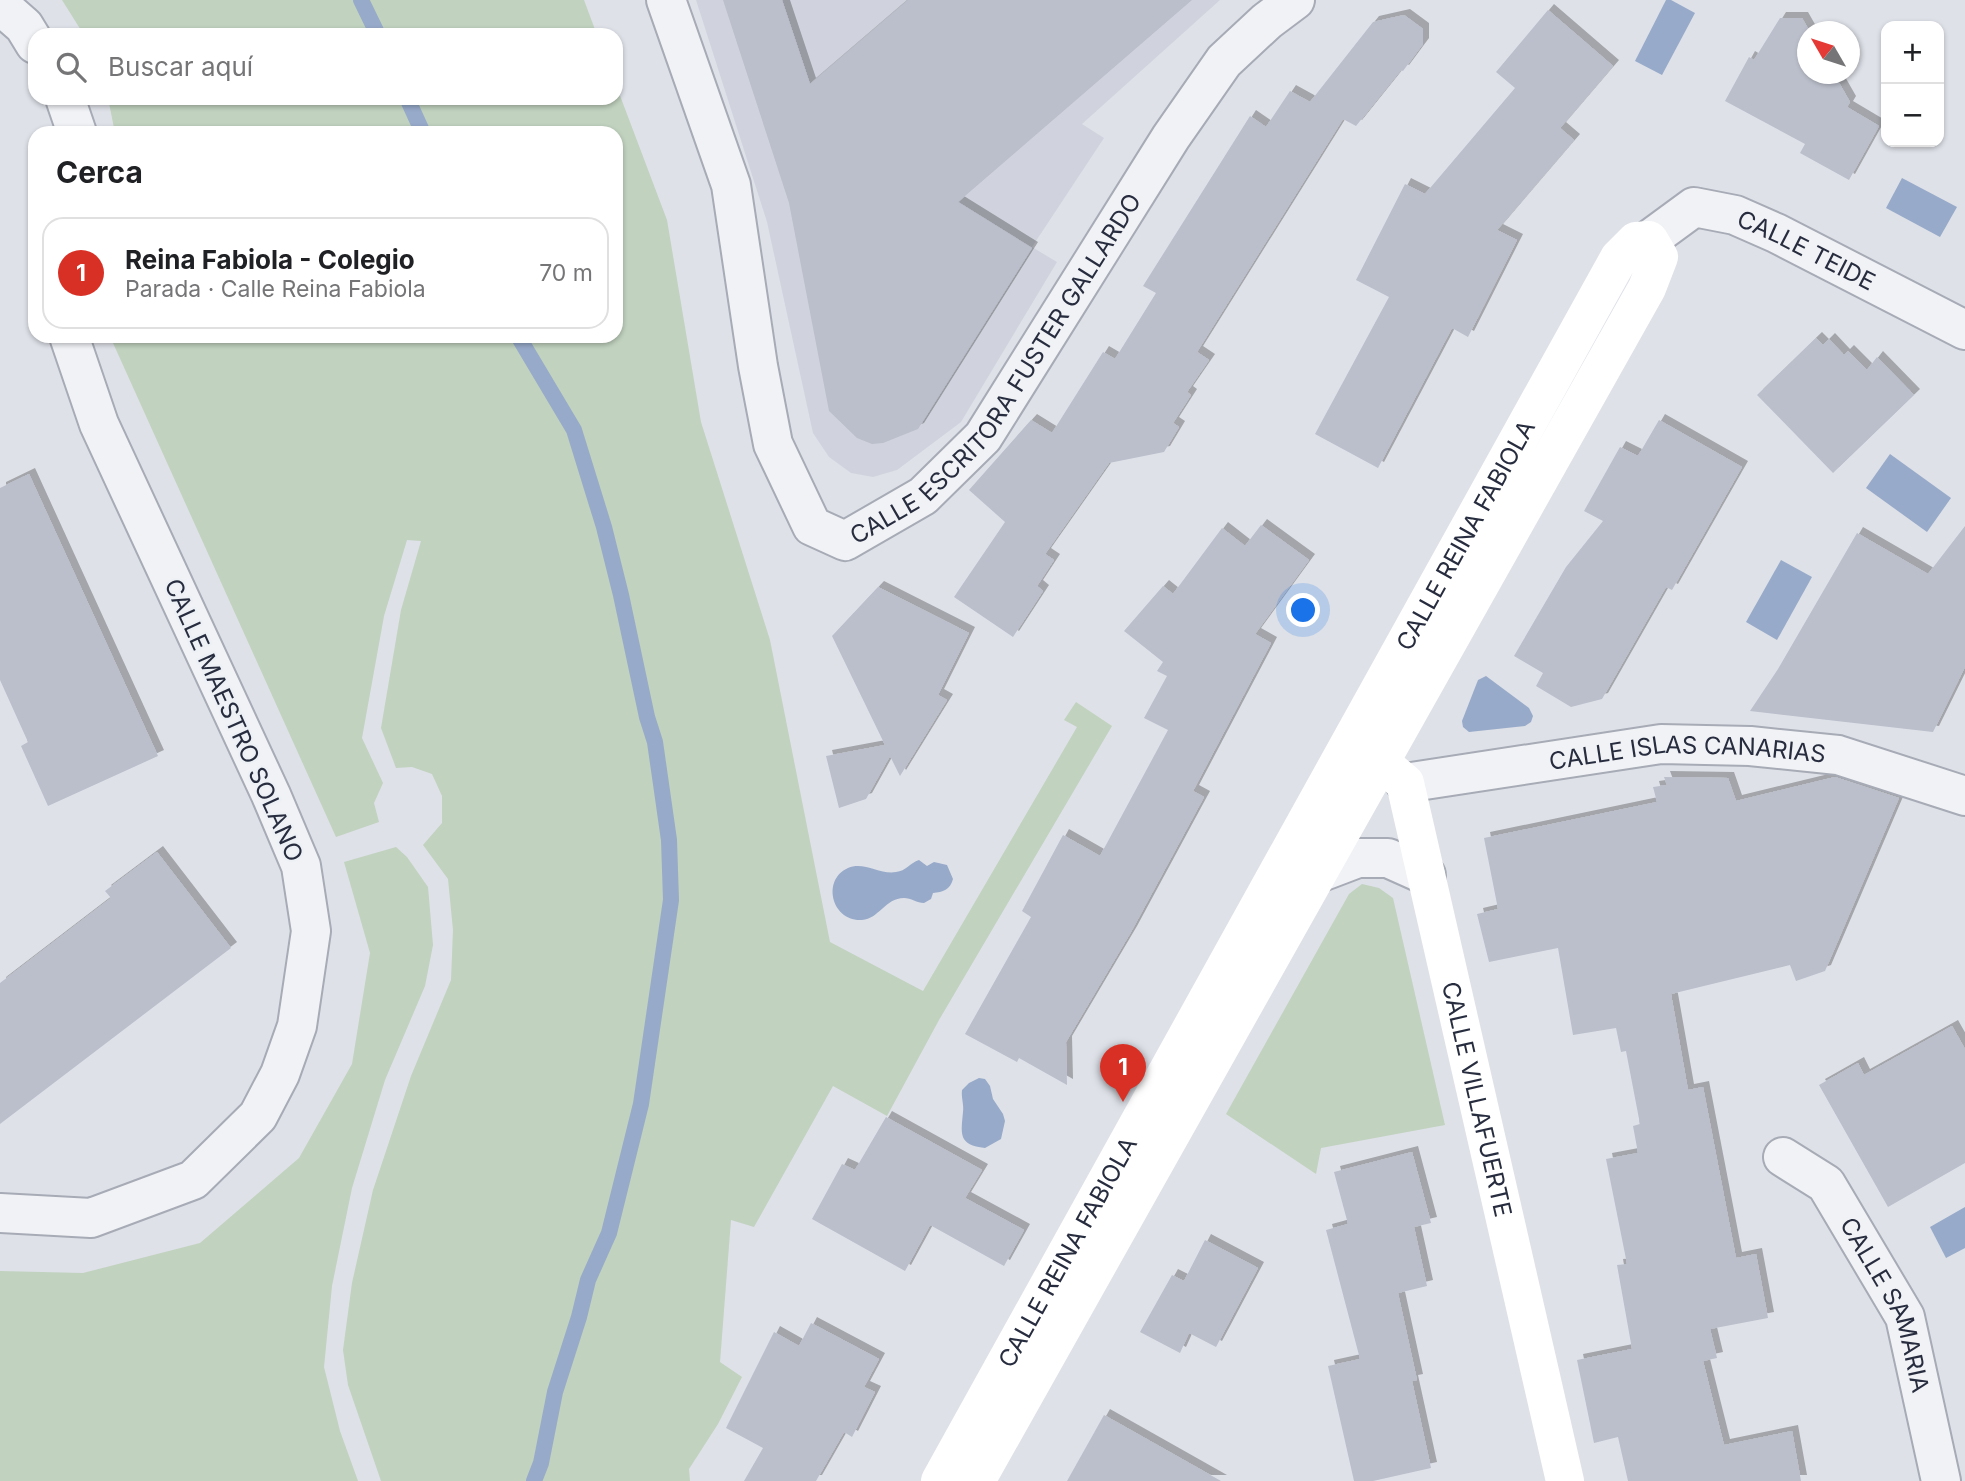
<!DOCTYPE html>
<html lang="es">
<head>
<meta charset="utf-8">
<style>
  body { margin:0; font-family:Inter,sans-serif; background:#f6f6f6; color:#202124 }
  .controls { position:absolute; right:21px; top:21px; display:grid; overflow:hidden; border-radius:14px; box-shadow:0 2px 5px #0004 }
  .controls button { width:63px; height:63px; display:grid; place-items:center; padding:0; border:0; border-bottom:2px solid #e0e0e0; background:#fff; color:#202124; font:35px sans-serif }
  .compass { position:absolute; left:1797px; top:21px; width:63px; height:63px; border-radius:50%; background:#fff; box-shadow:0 2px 5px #0004; rotate:309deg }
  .you { position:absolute; left:1304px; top:611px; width:24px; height:24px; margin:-18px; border:5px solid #fff; border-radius:50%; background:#1a73e8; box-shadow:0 0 0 10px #1a73e833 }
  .badge { display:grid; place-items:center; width:46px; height:46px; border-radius:50%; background:#d93025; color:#fff; font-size:23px; font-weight:700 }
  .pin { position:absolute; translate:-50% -58px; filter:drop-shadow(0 2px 4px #0008) }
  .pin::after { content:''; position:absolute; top:37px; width:24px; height:21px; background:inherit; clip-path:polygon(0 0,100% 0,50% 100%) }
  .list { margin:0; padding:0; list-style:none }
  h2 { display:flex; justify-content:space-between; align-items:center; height:91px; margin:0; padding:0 28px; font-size:30px }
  h2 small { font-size:23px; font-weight:400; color:#757577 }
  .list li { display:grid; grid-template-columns:46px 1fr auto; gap:21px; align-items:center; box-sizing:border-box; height:112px; margin:0 14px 14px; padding:0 14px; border:2px solid #e0e0e0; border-radius:21px }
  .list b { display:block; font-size:26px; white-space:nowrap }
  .list p { margin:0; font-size:23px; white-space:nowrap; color:#757577 }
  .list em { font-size:23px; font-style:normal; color:#757577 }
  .icon { flex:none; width:38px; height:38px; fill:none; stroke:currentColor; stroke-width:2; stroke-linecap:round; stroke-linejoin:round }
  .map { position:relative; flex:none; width:1965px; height:1481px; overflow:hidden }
  .search { position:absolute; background:#fff; box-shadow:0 2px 5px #0004; left:28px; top:28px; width:595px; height:77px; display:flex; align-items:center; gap:18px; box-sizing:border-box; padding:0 24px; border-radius:21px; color:#757577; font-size:26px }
  .panel { position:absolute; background:#fff; box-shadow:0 2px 5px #0004; left:28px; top:126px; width:595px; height:217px; border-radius:21px }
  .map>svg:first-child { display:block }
  .built { fill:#d0d3dd }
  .green { fill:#c1d2bf }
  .water { fill:#97aac9 }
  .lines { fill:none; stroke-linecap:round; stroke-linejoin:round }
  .stream { stroke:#97aac9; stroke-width:16 }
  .building { fill:#bbbfcb; filter:url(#shadow) }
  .street-casing { stroke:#a7abb5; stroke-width:42 }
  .street { stroke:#f1f2f6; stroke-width:38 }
  .secondary { stroke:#fff; stroke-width:38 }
  .labels { text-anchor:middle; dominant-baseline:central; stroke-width:5; stroke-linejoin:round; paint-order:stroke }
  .street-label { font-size:24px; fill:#272d3f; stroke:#edf0f5 }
</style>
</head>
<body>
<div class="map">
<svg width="1965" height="1481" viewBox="0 0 1965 1481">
  <defs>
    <filter id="shadow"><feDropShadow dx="6" dy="-6" stdDeviation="0" flood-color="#0004"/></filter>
  </defs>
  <rect width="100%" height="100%" fill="#dee1e8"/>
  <path class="built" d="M 696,0 L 1220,0 L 1082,124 L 1104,138 L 1032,247 L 1057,262 L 961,422 L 897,470 L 873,477 L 851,473 L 829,457 L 813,433 L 767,222 Z"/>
  <g class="green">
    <path d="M 62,0 L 584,0 L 597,35 L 84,35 Z"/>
    <path d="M 616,85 L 667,220 L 701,422 L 770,640 L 830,942 L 923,991 L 1077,727 L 1064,720 L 1076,702 L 1112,726 L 939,1020 L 887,1116 L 833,1086 L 754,1227 L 731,1220 L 720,1362 L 742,1377 L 718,1424 L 689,1469 L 690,1481 L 381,1481 L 348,1385 L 343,1350 L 352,1283 L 373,1190 L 411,1076 L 451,980 L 453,930 L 448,879 L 423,845 L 442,823 L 442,796 L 432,774 L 412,767 L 396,768 L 381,728 L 401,610 L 421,541 L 407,540 L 384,616 L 362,738 L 383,783 L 374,803 L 379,822 L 336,837 L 113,343 L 113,336 L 616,336 L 616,133 L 115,133 L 108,98 L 616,98 Z"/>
    <path d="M 396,847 L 407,857 L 428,887 L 433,945 L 425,986 L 385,1080 L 352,1188 L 332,1286 L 324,1367 L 340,1431 L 358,1481 L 0,1481 L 0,1271 L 83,1273 L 200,1243 L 299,1158 L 352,1064 L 370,953 L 344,862 Z"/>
    <path d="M 1362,884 L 1379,888 L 1393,898 L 1445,1125 L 1321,1148 L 1316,1174 L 1226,1114 L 1349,894 Z"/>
  </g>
  <g class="water">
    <path d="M 1666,0 L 1671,0 L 1695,13 L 1662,75 L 1635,61 Z"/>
    <path d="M 1902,178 L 1957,207 L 1940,237 L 1886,208 Z"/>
    <path d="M 1890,454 L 1951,498 L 1927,532 L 1866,488 Z"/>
    <path d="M 1781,560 L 1812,577 L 1777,640 L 1746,622 Z"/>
    <path d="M 1486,676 L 1529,708 L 1533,716 L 1531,722 L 1525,726 L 1469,732 L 1463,727 L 1462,721 L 1478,680 Z"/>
    <path d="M 919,860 L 927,866 L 934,862 L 947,865 L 953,879 C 950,890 943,892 933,893 L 931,899 L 924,903 C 917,903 911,898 904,898 C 885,898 879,919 862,920 C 832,922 821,880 848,868 C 864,861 880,875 896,872 C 906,871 910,863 919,860 Z"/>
    <path d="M 979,1078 L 985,1079 L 990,1086 L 993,1099 L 1003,1114 L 1005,1121 L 1001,1139 L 985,1148 C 958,1145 961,1134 963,1112 C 964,1105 961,1097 962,1090 L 969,1083 Z"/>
    <path d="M 1965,1207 L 1965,1248 L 1946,1258 L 1930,1227 Z"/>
  </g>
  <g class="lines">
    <g class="stream">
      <path d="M 361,0 L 378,35"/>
      <path d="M 407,98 L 423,133"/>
      <path d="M 518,336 L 574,430 L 604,527 L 621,595 L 647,717 L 655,742 L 669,840 L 671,900 L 641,1104 L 609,1233 L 588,1280 L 579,1317 L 555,1392 L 541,1463 L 534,1481"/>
    </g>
  </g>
  <g class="building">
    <path d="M 723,0 L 782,0 L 810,84 L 908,0 L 1192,0 L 958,202 L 1032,248 L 918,429 L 883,443 L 872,444 L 857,438 L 829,411 L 789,203 Z"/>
    <path d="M 1548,10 L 1613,66 L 1560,128 L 1574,140 L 1497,230 L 1517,240 L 1468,337 L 1452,328 L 1378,468 L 1315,434 L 1389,297 L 1356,280 L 1405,184 L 1425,194 L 1515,88 L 1496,72 Z"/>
    <path d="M 1404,15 L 1423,29 L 1423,44 L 1403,71 L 1401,70 L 1356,126 L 1343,119 L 1197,352 L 1209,360 L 1187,392 L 1191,395 L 1173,423 L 1179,427 L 1164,452 L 1109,463 L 1045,554 L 1054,560 L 1037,586 L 1043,591 L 1013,637 L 954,597 L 1005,522 L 969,490 L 1031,420 L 1052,433 L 1103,352 L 1115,359 L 1156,293 L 1143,286 L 1250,116 L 1266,127 L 1290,91 L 1310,102 L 1373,22 Z"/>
    <path d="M 1780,18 L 1802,18 L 1810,32 L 1808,32 L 1808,74 L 1834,74 L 1850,102 L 1847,107 L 1879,126 L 1849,180 L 1800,153 L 1805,144 L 1725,101 L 1749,57 L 1754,60 Z"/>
    <path d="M 1816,338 L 1823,345 L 1829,339 L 1844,355 L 1848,351 L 1867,370 L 1877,357 L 1914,395 L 1833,473 L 1757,395 Z"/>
    <path d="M 1659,420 L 1742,467 L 1672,590 L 1666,587 L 1602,699 L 1571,707 L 1536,686 L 1543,673 L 1514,656 L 1566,567 L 1603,521 L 1584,511 L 1620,447 L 1638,456 Z"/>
    <path d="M 29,474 L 158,756 L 48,806 L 21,746 L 28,742 L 0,680 L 0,488 Z"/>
    <path d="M 1261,525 L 1309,560 L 1255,634 L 1271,643 L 1193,791 L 1204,797 L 1131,932 L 1066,1042 L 1067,1085 L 1019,1058 L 1017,1062 L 965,1034 L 1031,917 L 1022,911 L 1063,835 L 1100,856 L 1168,730 L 1144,718 L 1167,676 L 1157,671 L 1163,662 L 1124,631 L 1163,586 L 1173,594 L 1222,528 L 1245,546 Z"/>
    <path d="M 1965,526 L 1965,667 L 1933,732 L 1750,711 L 1778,669 L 1857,533 L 1928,574 Z"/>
    <path d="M 878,587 L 969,633 L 938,695 L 947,700 L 900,776 L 890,756 L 866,799 L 839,808 L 826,756 L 885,745 L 832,636 Z"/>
    <path d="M 1664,777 L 1728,778 L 1736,801 L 1835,777 L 1899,798 L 1825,971 L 1796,981 L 1790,965 L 1671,994 L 1688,1090 L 1703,1087 L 1736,1258 L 1756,1254 L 1768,1318 L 1710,1329 L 1717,1358 L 1703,1361 L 1724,1445 L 1792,1431 L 1801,1481 L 1628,1481 L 1618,1437 L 1594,1443 L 1577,1360 L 1632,1349 L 1617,1265 L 1627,1264 L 1606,1159 L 1638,1153 L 1633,1126 L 1640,1124 L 1626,1051 L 1621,1052 L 1616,1028 L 1573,1035 L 1558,948 L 1489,962 L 1477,914 L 1498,909 L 1484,838 L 1657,802 L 1653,787 L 1667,785 Z"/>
    <path d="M 157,852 L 231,948 L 0,1124 L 0,983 L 111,898 L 105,891 Z"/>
    <path d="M 1952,1026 L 1965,1049 L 1965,1163 L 1888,1207 L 1819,1085 L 1858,1063 L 1864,1075 Z"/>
    <path d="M 886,1117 L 982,1170 L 965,1198 L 1024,1230 L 1004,1266 L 930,1225 L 905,1271 L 812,1219 L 842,1164 L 855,1170 Z"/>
    <path d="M 1412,1152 L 1431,1223 L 1414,1227 L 1427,1286 L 1398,1293 L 1417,1380 L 1412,1381 L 1431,1468 L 1373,1481 L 1354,1481 L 1328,1366 L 1360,1359 L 1326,1230 L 1348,1224 L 1334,1172 Z"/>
    <path d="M 1205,1240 L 1258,1268 L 1216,1347 L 1189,1333 L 1180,1353 L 1140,1332 L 1172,1275 L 1184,1281 Z"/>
    <path d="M 811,1323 L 879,1359 L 864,1387 L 875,1392 L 852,1437 L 844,1432 L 816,1481 L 744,1481 L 763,1448 L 726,1428 L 774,1332 L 799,1346 Z"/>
    <path d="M 1104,1415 L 1221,1481 L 1067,1481 Z"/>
  </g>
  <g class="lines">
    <g class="street-casing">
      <g id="street">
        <path id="s1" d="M 666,0 L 731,185 L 758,366 L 773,444 L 812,526 L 845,541 L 923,496 L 983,437 L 1171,137 L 1224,61 L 1267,21 L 1295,0"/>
        <path d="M 0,5 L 24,26 L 35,44"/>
        <path d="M 65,98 L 77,133"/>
        <path id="s2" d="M 1649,240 L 1694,207 L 1735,215 L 1776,233 L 1965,330"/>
        <path id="s3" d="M 1405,783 L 1661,744 L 1750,746 L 1838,755 L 1965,796"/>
        <path d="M 1316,874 L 1358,858 L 1388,858 L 1426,875"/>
        <path id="s4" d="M 1783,1157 L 1826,1184 L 1905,1317 L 1941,1481"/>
        <path d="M 0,1213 L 91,1218 L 193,1180 L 258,1116 L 280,1074 L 297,1026 L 311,931 L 301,866 L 271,795 L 99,424 L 69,336"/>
      </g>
    </g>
    <use href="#street" class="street"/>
    <g class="secondary">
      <path id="s5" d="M 1357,750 L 1379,761 L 1405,783 L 1565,1481"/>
      <path id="s6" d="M 940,1481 L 1619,258 L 1636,241 L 1649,240 L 1659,257 L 1647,288 L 976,1481"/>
    </g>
  </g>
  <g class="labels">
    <g class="street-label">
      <text stroke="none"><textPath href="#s2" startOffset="177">CALLE TEIDE</textPath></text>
      <text stroke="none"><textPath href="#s1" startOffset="819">CALLE ESCRITORA FUSTER GALLARDO</textPath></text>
      <text stroke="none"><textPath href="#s6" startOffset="1082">CALLE REINA FABIOLA</textPath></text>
      <text transform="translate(234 720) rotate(66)">CALLE MAESTRO SOLANO</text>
      <text stroke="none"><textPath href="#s3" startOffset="285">CALLE ISLAS CANARIAS</textPath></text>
      <text stroke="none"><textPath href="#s5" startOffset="383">CALLE VILLAFUERTE</textPath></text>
      <text stroke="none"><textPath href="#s6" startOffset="262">CALLE REINA FABIOLA</textPath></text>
      <text stroke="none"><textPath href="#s4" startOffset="187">CALLE SAMARIA</textPath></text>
    </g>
  </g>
</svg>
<div class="controls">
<button>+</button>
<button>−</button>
</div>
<svg class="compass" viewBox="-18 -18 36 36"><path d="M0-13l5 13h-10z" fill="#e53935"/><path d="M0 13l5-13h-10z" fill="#757577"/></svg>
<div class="you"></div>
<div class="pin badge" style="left:1123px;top:1102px">1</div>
<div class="search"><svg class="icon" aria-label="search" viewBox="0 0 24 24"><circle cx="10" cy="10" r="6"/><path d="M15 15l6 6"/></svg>Buscar aquí</div>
<section class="panel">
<h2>Cerca<small></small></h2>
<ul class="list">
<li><span class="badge">1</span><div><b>Reina Fabiola - Colegio</b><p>Parada · Calle Reina Fabiola</p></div><em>70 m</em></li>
</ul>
</section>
</div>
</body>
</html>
